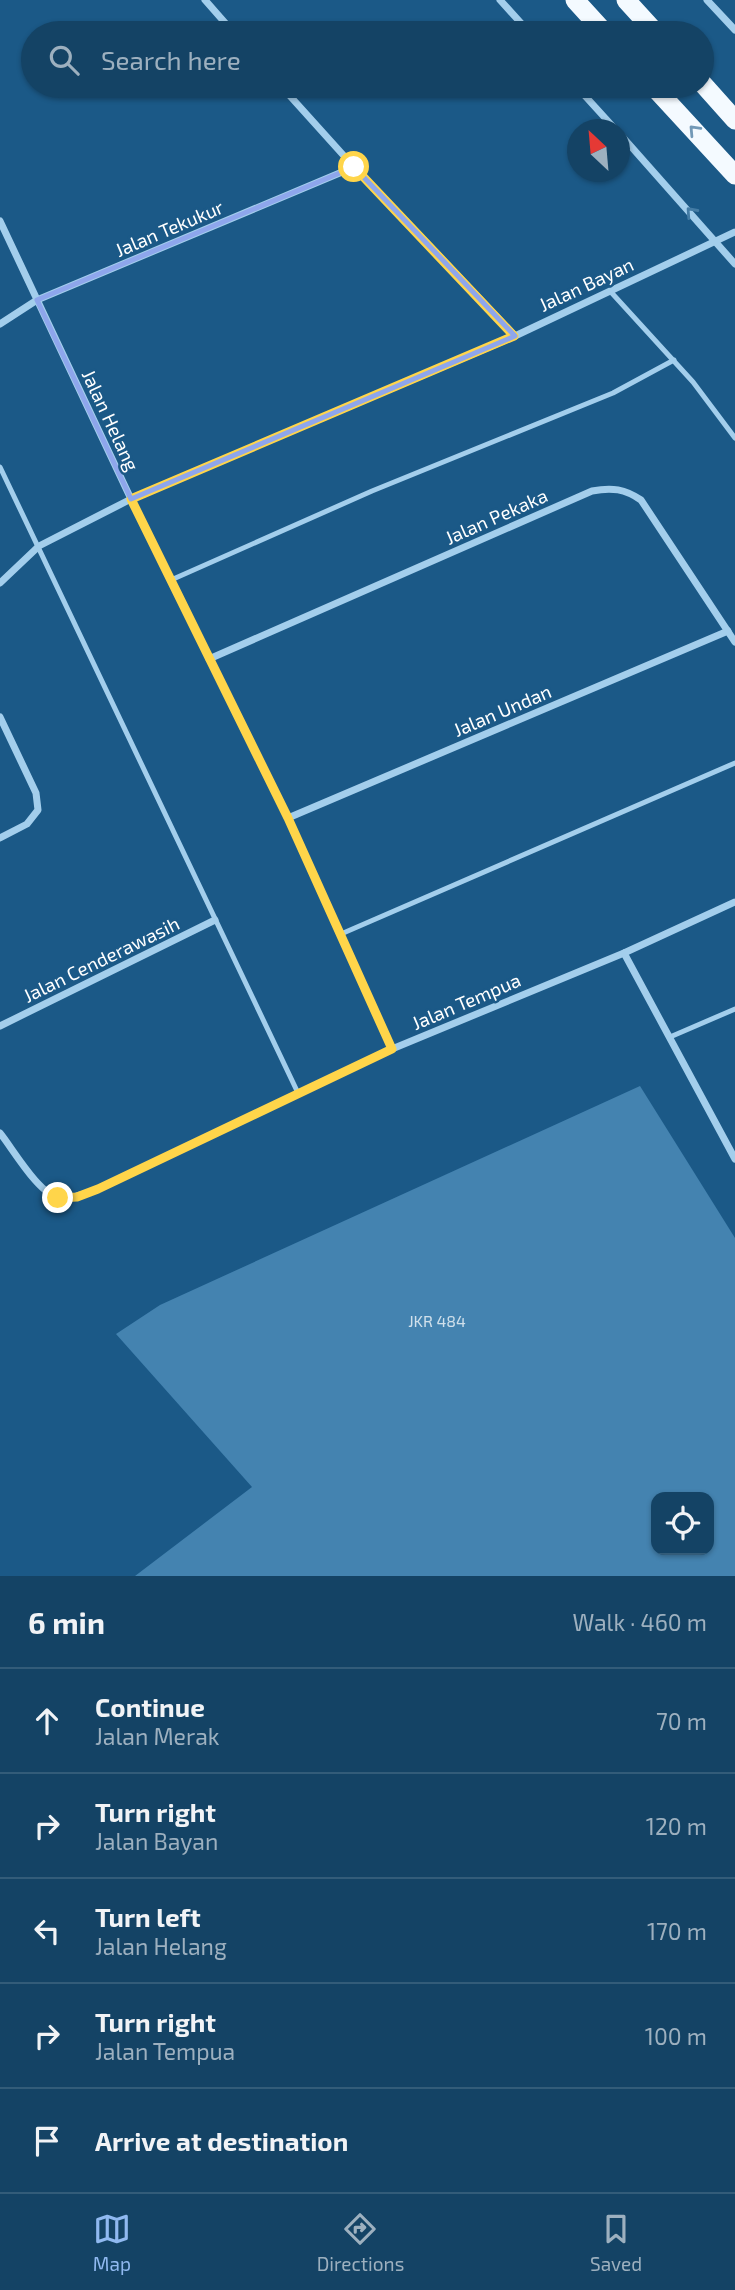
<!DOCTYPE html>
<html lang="en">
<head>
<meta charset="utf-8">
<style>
  body { margin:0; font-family:"Exo 2",sans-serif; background:#214e6e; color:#f1f3f6 }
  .controls { position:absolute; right:21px; bottom:21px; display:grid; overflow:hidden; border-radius:14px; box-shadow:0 2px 5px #0004 }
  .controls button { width:63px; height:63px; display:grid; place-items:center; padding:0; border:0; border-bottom:2px solid #335c79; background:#144365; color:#f1f3f6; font:35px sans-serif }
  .compass { position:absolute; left:567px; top:119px; width:63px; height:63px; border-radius:50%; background:#144365; box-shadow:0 2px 5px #0004; rotate:334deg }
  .stop { position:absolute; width:21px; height:21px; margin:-16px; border:5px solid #ffd54a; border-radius:50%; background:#fff }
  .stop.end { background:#ffd54a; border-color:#fff; box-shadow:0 2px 7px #0008 }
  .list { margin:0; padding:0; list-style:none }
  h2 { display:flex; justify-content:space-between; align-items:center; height:91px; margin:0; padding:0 28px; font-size:30px }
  h2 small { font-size:23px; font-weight:400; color:#9db0bf }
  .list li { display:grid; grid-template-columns:46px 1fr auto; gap:21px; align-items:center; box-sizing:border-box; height:105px; padding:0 28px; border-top:2px solid #335c79 }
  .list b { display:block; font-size:26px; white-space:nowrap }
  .list p { margin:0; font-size:23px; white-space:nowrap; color:#9db0bf }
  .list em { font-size:23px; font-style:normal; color:#9db0bf }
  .icon { flex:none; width:38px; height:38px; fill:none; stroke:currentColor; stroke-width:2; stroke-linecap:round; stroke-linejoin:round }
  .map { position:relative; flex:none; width:735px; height:1576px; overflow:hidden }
  .search { position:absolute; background:#144365; box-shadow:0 2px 5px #0004; left:21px; right:21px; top:21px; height:77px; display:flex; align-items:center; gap:18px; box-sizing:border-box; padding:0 24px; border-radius:38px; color:#9db0bf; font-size:26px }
  .sheet { height:616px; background:#144365 }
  nav { display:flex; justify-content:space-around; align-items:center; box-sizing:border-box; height:98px; border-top:2px solid #335c79; background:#144365; font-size:19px; color:#9db0bf }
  nav a { display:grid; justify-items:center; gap:4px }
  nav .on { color:#90b9f0 }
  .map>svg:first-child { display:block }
  .building { fill:#4483b0; fill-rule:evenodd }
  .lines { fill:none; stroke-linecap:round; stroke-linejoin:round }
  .service { stroke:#a3ceec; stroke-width:5 }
  .minor { stroke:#a3ceec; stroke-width:7 }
  .trunk { stroke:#f4faff; stroke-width:19 }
  .oneway { stroke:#7299b7 }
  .oneway2 { stroke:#447ca5 }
  .route { stroke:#ffd54a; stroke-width:9 }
  .marked { fill:none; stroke:#8ea6ec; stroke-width:5; stroke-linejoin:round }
  .labels { text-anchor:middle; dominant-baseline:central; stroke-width:5; stroke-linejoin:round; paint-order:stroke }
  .number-label { font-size:16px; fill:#d0e0eb }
  .street-label { font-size:19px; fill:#fff; stroke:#1b5987 }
</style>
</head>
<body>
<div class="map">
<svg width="735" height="1576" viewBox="0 0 735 1576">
  <rect width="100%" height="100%" fill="#1b5987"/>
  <path class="building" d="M 640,1086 L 735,1238 L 735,1576 L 135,1576 L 252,1487 L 116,1334 L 160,1305 ZM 656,1497 L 709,1497 L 709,1550 L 656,1550 Z"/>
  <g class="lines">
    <g class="service">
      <path d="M 610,291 L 693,382 L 735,438"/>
      <path d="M 0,467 L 298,1093"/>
      <path d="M 171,580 L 372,491 L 613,393 L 674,360"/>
      <path d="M 341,934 L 735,763"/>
      <path d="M 670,1037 L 735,1009"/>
    </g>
    <g class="minor">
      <path d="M 205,0 L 234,33"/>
      <path d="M 500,0 L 530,33"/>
      <path d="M 707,0 L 735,30"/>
      <path d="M 281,86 L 354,167 L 515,336"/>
      <path d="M 576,86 L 616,130"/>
      <path d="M 620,134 L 735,264"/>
      <path d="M 0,221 L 131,499 L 288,818 L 392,1049"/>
      <path d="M 0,324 L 37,300 L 354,167"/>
      <path d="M 0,583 L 39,546 L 131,499 L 515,336 L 735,232"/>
      <path d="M 209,659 L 592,491 C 612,487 625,489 641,500 L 735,642"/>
      <path d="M 0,717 L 36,793 L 38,810 L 27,824 L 0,838"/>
      <path d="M 288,818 L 728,631"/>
      <path d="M 624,953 L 735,1159"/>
      <path d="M 0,1026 L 215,920"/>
      <path d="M 0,1133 C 13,1149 39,1195 60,1198 C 73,1199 86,1193 98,1189 L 392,1049 L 624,953 L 735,902"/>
    </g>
    <g class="trunk">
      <path d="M 575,0 L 605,33"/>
      <path d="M 626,0 L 656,33"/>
      <path d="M 702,83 L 735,120"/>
      <path d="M 653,86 L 735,175"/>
    </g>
  </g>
  <defs><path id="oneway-chevron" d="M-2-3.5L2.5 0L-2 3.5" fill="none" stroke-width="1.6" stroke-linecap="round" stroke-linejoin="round" transform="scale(1.75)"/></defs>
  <use class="oneway" href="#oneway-chevron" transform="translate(694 130) rotate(-133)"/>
  <use class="oneway2" href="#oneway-chevron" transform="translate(691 212) rotate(-132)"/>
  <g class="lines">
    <path class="route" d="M 58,1198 L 77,1197 L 98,1189 L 392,1049 L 288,818 L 131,499 L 514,336 L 354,167"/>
  </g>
  <path class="marked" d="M 354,167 L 515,336 L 131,499 L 37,300 Z"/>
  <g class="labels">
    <g class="number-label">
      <text x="437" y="1320">JKR 484</text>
    </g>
    <g class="street-label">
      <text transform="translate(169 228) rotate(-23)">Jalan Tekukur</text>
      <text transform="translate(586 284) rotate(-25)">Jalan Bayan</text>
      <text transform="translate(111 420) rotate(65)">Jalan Helang</text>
      <text transform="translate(496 516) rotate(-24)">Jalan Pekaka</text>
      <text transform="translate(502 710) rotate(-23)">Jalan Undan</text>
      <text transform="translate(101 959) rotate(-26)">Jalan Cenderawasih</text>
      <text transform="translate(466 1001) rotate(-23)">Jalan Tempua</text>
    </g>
  </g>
</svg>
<div class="controls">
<button><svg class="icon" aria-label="locate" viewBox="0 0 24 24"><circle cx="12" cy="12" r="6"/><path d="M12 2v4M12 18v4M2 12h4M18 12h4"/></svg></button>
</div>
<svg class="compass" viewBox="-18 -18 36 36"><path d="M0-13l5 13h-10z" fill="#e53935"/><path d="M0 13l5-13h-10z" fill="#9db0bf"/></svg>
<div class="stop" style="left:354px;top:167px"></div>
<div class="stop end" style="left:58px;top:1198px"></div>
<div class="search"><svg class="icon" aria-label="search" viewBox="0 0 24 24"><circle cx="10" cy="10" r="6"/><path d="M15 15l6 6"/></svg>Search here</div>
</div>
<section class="sheet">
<h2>6 min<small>Walk · 460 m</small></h2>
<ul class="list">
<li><svg class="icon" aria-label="ahead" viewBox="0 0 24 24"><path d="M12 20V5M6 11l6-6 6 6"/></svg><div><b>Continue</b><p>Jalan Merak</p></div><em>70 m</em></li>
<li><svg class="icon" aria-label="right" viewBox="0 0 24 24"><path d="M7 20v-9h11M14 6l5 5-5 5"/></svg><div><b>Turn right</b><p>Jalan Bayan</p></div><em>120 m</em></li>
<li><svg class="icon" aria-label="left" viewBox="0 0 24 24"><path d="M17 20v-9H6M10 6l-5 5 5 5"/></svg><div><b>Turn left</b><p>Jalan Helang</p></div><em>170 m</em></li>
<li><svg class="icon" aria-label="right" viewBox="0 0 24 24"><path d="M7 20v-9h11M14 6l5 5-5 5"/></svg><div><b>Turn right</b><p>Jalan Tempua</p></div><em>100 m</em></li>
<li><svg class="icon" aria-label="arrive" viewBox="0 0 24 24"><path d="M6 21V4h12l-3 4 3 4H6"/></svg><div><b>Arrive at destination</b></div></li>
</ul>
</section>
<nav>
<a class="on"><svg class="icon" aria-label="map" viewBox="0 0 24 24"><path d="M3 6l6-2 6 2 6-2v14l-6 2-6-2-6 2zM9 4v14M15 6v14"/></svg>Map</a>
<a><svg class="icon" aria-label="directions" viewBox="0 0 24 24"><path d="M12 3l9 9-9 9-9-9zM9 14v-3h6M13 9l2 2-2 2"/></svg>Directions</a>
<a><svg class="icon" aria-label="saved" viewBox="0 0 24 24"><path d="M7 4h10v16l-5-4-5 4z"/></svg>Saved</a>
</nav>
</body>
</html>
